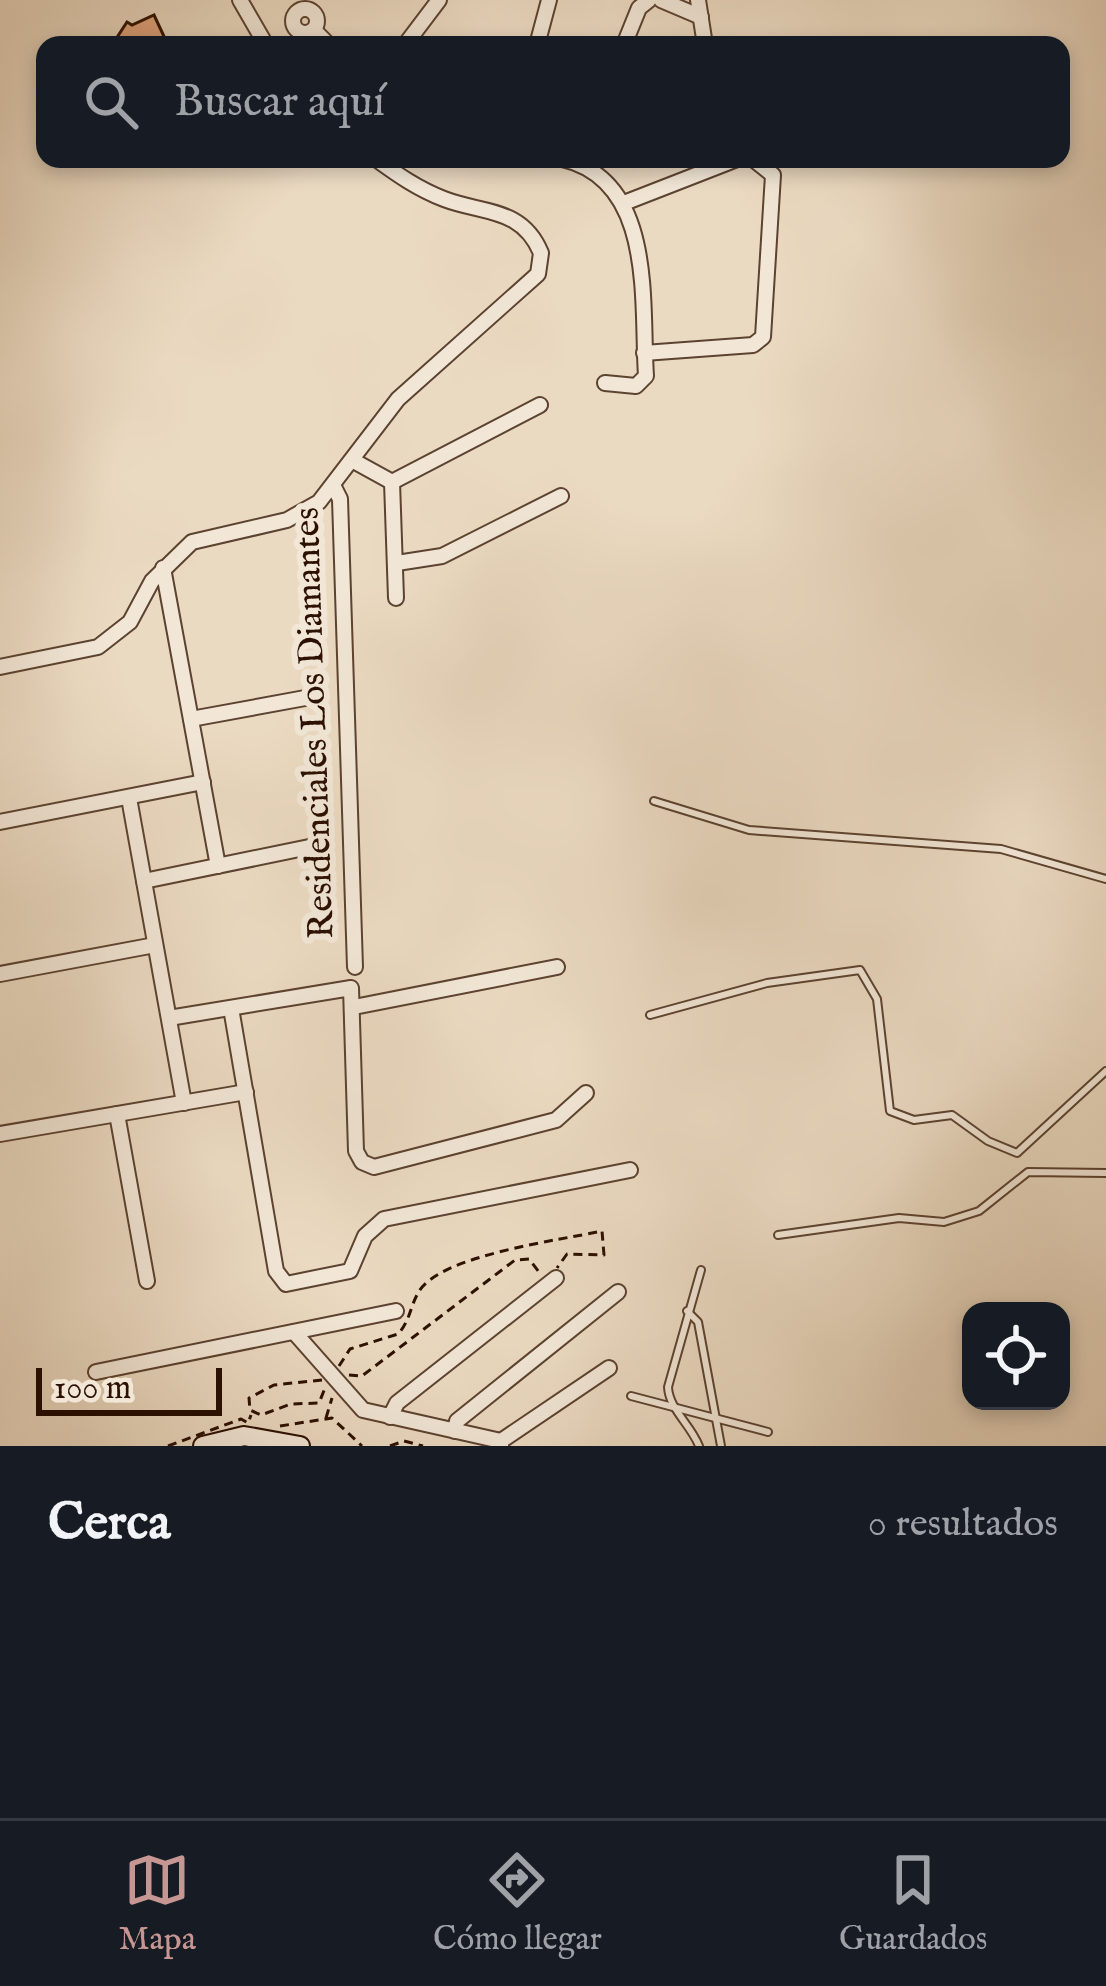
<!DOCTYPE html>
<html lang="es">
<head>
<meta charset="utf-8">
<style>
  body { margin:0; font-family:"IM FELL English",serif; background:#242831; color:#f1f3f6 }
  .controls { position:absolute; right:36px; bottom:36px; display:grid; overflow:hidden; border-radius:24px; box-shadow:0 6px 18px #0003 }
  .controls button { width:108px; height:108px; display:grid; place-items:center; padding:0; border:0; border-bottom:3px solid #363941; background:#171b24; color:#f1f3f6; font:60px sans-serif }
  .scale { position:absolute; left:36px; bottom:30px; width:186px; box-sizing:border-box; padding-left:12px; border:6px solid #2c1000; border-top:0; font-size:33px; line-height:42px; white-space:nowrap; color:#2c1000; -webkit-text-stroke:9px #f2e7d7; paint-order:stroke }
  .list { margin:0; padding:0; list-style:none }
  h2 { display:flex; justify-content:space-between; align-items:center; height:156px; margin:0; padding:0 48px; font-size:51px }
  h2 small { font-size:39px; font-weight:400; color:#9ea1a6 }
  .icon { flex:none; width:66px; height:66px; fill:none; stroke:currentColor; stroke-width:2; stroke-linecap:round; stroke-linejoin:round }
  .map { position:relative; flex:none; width:1106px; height:1446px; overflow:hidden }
  .search { position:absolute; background:#171b24; box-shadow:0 6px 18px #0003; left:36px; right:36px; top:36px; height:132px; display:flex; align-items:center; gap:30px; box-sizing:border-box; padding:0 42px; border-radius:24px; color:#9ea1a6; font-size:45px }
  .sheet { height:372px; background:#171b24 }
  nav { display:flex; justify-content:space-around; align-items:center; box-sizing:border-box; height:168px; border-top:3px solid #363941; background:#171b24; font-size:33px; color:#9ea1a6 }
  nav a { display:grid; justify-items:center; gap:6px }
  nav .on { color:#c59692 }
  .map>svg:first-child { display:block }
  .building { fill:#e1a57f; stroke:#2c1000; stroke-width:3 }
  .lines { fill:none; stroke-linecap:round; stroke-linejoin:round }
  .lane-casing { stroke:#5c4230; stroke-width:10 }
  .street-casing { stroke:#5c4230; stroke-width:18 }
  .secondary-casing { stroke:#2c1000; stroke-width:22 }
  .path { stroke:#2c1000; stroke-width:3; stroke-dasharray:9 6; stroke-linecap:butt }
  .lane { stroke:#f2e7d7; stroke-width:6 }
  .street { stroke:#f2e7d7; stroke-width:14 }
  .secondary { stroke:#f2e7d7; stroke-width:18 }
  .labels { text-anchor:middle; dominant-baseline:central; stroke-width:12; stroke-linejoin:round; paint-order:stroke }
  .street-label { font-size:36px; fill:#2c1000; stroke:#f2e7d7 }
</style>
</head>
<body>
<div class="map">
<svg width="1106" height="1446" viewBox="0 0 1106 1446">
  <rect width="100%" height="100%" fill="#ebdac2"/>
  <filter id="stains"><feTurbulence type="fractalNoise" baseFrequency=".00167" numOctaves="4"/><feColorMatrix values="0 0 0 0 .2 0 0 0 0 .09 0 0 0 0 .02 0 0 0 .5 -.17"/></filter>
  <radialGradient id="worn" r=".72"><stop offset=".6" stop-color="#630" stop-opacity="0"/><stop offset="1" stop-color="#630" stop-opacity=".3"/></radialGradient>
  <path class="building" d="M 154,15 L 168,45 L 112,45 L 127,22 L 132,25 Z"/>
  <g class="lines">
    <g class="lane-casing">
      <g id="lane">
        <path d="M 654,801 L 749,830 L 1001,849 L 1106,879"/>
        <path d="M 650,1015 L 767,983 L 860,970 L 877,999 L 890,1111 L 914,1120 L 952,1115 L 988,1141 L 1017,1153 L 1106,1071"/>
        <path d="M 778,1235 L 899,1218 L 944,1222 L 979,1211 L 1028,1172 L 1106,1173"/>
        <path d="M 687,1311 L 698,1322 L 721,1446"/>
        <path d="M 631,1396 L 768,1432"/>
        <path d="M 699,1446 C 691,1425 669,1409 668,1387 L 701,1270"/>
      </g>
    </g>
    <g class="street-casing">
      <g id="street">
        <path d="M 240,0 L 266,45"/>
        <path d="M 661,0 L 701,17"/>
        <path d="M 698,0 L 705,45"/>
        <circle cx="305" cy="21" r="12"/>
        <path d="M 314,30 L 329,45"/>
        <path d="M 405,45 L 439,0"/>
        <path d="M 537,45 L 549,0"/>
        <path d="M 624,45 L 639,8 L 649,0"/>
        <path d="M 562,159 C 656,180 641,304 646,376 L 636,386 L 605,383"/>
        <path d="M 624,203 L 737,159"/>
        <path d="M 644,353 L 753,345 L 763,337 L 773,175 L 753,159"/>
        <path d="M 352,460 L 392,482 L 540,405"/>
        <path d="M 392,482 L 396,598"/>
        <path d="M 335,489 L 340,499 L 355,967"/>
        <path d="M 397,563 L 442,556 L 561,496"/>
        <path d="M 163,568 L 218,866"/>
        <path d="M 0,667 L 98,647 L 130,622 L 152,581 L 192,542 L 287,520 L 319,502 L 398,399 L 538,274 L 541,253 C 522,207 483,214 444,199 C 418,189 398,175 376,159"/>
        <path d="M 191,719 L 316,696"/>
        <path d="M 129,798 L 184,1103"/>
        <path d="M 0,822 L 203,782"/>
        <path d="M 144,881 L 319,845"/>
        <path d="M 0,974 L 155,945"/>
        <path d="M 354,1007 L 557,967"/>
        <path d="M 231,1008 L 276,1271 L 286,1284 L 350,1271 L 365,1236 L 384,1219 L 630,1170"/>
        <path d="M 169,1018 L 351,988 L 356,1151 L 362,1162 L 374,1167 L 556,1120 L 586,1093"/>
        <path d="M 117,1114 L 147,1281"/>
        <path d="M 0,1134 L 246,1092"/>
        <path d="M 294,1332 L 363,1410 L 501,1441 L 501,1446"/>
        <path d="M 96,1372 L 396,1311"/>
        <path d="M 390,1417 L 397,1403 L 556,1278"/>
        <path d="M 455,1431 L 457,1421 L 618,1292"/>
        <path d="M 501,1441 L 609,1368"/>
      </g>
    </g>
    <g class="secondary-casing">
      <path id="secondary" d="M 203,1446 L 244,1436 L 300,1446"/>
    </g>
    <g class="path">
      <path d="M 339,1366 L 350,1349 L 398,1334 C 410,1321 410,1307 418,1293 C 438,1255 562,1240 602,1231 L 604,1255 L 567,1254 L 557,1268"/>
      <path d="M 349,1375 L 362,1376 L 515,1260 L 529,1259 L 539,1272"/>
      <path d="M 322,1380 L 274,1385 L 249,1398 L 250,1410 L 261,1415 L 291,1404 L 319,1403 L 325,1388"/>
      <path d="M 326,1418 L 332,1398"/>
      <path d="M 280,1426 L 332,1418 L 362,1446"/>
      <path d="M 168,1446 L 241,1419 L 248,1423 L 251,1415"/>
      <path d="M 390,1446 L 404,1441 L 423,1446"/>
    </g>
    <use href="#lane" class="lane"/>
    <use href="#street" class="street"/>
    <use href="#secondary" class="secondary"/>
  </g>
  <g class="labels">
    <g class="street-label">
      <text transform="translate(315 723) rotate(-92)">Residenciales Los Diamantes</text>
    </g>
  </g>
  <rect width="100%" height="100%" filter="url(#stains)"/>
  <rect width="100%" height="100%" fill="url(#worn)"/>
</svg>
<div class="controls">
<button><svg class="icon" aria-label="locate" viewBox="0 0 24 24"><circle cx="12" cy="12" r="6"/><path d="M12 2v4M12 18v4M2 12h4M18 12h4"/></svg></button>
</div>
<div class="scale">100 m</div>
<div class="search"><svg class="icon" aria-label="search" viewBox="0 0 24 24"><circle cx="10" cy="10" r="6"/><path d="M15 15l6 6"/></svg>Buscar aquí</div>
</div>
<section class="sheet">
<h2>Cerca<small>0 resultados</small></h2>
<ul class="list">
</ul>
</section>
<nav>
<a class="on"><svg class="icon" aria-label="map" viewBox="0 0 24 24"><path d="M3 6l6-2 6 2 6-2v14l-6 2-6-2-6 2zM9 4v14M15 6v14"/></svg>Mapa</a>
<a><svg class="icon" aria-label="directions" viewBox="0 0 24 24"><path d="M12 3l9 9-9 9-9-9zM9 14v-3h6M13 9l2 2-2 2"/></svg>Cómo llegar</a>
<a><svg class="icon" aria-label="saved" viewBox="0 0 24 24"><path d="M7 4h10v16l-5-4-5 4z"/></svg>Guardados</a>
</nav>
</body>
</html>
